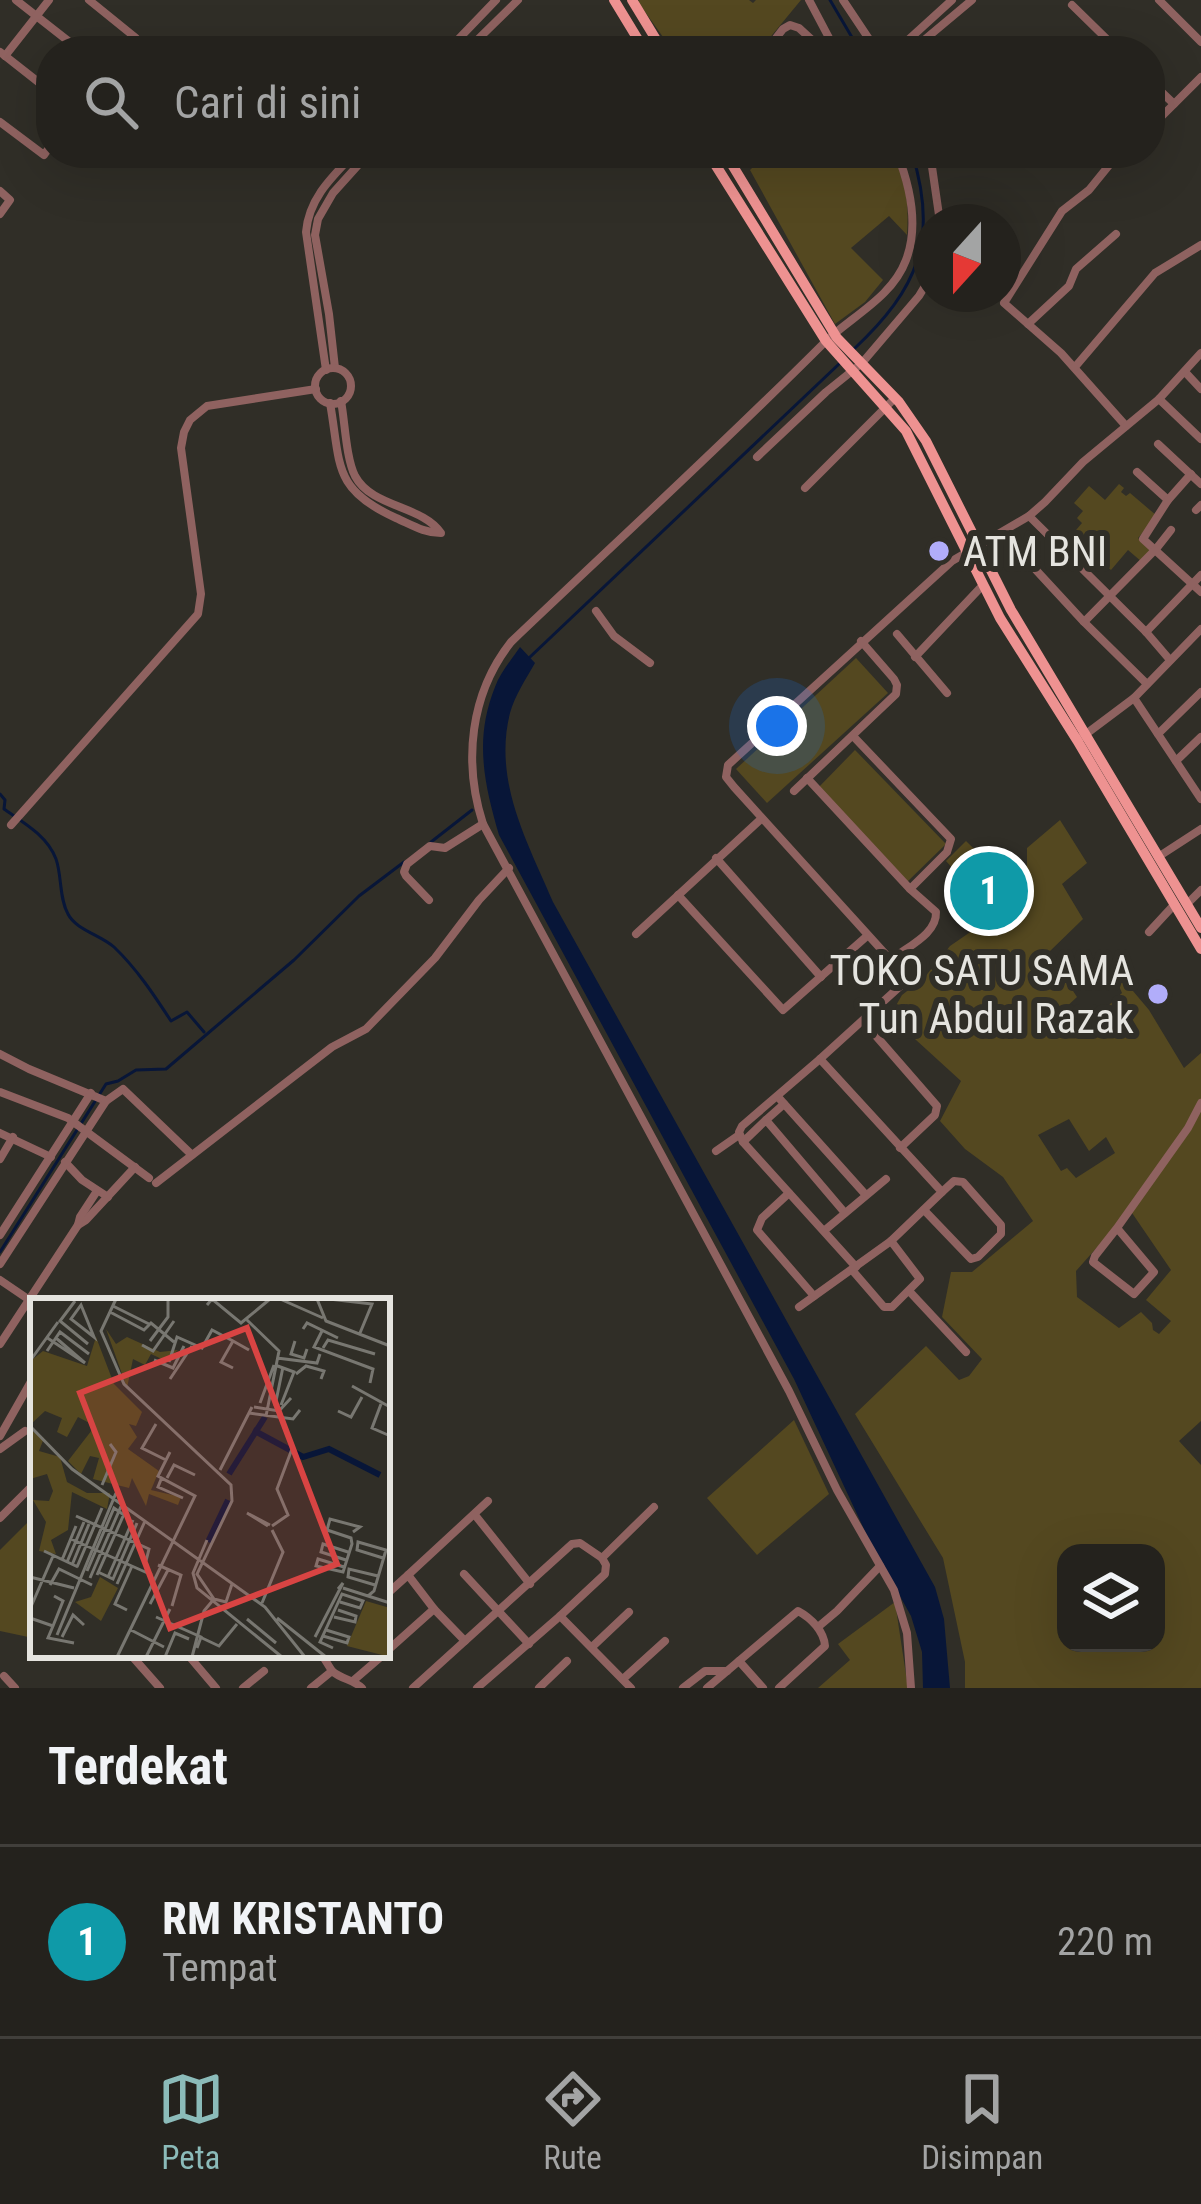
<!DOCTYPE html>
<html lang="id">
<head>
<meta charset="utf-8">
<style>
  body { margin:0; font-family:"Roboto Condensed",sans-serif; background:#302f2a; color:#f1f3f6 }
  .controls { position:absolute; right:36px; bottom:36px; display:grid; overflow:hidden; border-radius:24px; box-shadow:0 12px 48px #0002 }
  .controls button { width:108px; height:108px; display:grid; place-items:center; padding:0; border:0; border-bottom:3px solid #413f3b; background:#24221d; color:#f1f3f6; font:60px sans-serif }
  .compass { position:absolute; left:913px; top:204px; width:108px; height:108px; border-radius:50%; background:#24221d; box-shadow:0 12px 48px #0002; rotate:201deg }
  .you { position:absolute; left:777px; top:726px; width:42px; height:42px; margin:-30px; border:9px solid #fff; border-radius:50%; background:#1a73e8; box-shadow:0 0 0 18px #1a73e833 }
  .badge { display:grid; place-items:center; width:78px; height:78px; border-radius:50%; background:#8bbbb9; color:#fff; font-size:39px; font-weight:700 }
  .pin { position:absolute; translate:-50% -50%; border:6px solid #fff; box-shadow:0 3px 12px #0006 }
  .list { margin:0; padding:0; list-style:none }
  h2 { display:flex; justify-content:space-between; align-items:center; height:156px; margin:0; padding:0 48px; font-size:51px }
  h2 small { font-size:39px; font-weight:400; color:#a3a4a4 }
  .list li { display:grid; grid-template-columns:78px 1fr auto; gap:36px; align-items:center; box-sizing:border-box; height:192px; padding:0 48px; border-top:3px solid #413f3b }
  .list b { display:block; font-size:45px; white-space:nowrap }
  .list p { margin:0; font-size:39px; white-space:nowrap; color:#a3a4a4 }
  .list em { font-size:39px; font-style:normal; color:#a3a4a4 }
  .icon { flex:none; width:66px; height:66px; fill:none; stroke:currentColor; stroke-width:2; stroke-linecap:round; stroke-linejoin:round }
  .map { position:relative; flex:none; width:1201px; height:1688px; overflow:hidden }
  .search { position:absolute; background:#24221d; box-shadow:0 12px 48px #0002; left:36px; right:36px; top:36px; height:132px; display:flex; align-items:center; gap:30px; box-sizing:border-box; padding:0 42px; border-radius:48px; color:#a3a4a4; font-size:45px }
  .sheet { height:348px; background:#24221d }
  nav { display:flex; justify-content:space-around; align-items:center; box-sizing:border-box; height:168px; border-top:3px solid #413f3b; background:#24221d; font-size:33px; color:#a3a4a4 }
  nav a { display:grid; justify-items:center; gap:6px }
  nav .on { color:#8bbbb9 }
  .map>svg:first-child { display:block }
  .green { fill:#544820; fill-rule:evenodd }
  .water { fill:#081638 }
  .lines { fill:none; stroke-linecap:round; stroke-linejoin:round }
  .stream { stroke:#081638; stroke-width:3 }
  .minor { stroke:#8f6260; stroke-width:8 }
  .primary { stroke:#ee9291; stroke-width:10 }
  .poi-dot { fill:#b1adfa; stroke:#302e27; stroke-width:4.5 }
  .labels { text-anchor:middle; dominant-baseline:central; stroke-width:12; stroke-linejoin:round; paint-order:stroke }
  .poi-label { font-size:42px; fill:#e5e4df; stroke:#302e27; text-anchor:start }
  .inset-river { fill:none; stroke:#081638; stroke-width:6 }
  .inset-road { fill:none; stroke:#787771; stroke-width:3 }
  .view { fill:#d84443; fill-opacity:0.15; stroke:#d84443; stroke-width:6 }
  .inset-edge { fill:none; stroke:#e5e4df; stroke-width:6 }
</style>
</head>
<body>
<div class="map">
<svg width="1201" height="1688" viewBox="0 0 1201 1688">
  <rect width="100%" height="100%" fill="#302e27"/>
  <g class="green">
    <path d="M 639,0 L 749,0 L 753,3 L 756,0 L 801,0 L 759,51 L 722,51 L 710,37 L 690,51 L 673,51 L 638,2 Z"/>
    <path d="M 767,153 L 891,153 C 907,180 909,204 907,235 L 889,216 L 851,248 L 883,280 L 865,302 L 835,324 L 750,170 Z"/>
    <path d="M 1119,484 L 1124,488 L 1121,492 L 1126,496 L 1130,493 L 1157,516 L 1138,538 L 1152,551 L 1142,562 L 1128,550 L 1111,570 L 1071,536 L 1082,523 L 1077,518 L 1083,511 L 1074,503 L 1089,486 L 1105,500 Z"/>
    <path d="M 856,658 L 888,693 L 767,803 L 736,769 Z"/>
    <path d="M 855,750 L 946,844 L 905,884 L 817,789 Z"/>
    <path d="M 1060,820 L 1087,863 L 1062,884 L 1083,919 L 1048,953 L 1077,997 L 1063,1010 L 1080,1032 L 1122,993 L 1115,977 L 1117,972 L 1149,1010 L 1184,1068 L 1201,1053 L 1201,1421 L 1179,1441 L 1201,1465 L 1201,1688 L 965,1688 L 965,1662 L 943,1558 L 855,1414 L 926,1346 L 959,1380 L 969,1376 L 982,1359 L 942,1317 L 951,1272 L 972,1272 L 1033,1221 L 1003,1177 L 965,1149 L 940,1121 L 961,1081 L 904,1029 L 894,1009 L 902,995 L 924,978 L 950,946 L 979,926 L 989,910 L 946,861 L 966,841 L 1012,886 L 1027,871 L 1027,848 ZM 1069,1119 L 1089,1151 L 1106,1137 L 1115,1153 L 1076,1178 L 1067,1168 L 1061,1171 L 1038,1135 ZM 1130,1210 L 1171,1270 L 1146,1300 L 1171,1321 L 1159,1334 L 1153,1330 L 1152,1323 L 1141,1312 L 1119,1328 L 1077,1297 L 1076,1271 ZM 1066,1553 L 1156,1553 L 1156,1643 L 1066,1643 Z"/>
    <path d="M 794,1420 L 829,1494 L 757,1555 L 707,1498 Z"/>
    <path d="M 33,1517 L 33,1543 L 29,1547 L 33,1552 L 33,1638 L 0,1631 L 0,1550 Z"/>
    <path d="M 895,1602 L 908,1688 L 818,1688 L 850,1660 L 838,1644 Z"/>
  </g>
  <path class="water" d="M 520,647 L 535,663 C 526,679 515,695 510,713 C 493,781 527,841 553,902 L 935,1587 L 944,1619 L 950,1688 L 923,1688 L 922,1652 L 911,1616 L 871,1544 L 794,1379 L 499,835 C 484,783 474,739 495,687 C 500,673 512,659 520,647 Z"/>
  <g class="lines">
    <g class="stream">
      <path d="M 830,0 L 860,51"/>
      <path d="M 854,349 C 918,289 939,239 912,153"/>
      <path d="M 530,657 L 839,364"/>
      <path d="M 0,794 L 5,800 L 4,809 C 21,821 47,835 56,859 C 62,876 59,898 68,914 C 76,930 101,935 114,947 C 137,969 154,995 171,1021 L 187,1012 L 204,1032"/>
      <path d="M 431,842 L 472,810"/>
      <path d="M 0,1252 L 106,1084 L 118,1081 L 136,1070 L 166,1069 L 294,960 L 359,896 L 404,862"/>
    </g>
    <g class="minor">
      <path d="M 16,0 L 81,51"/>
      <path d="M 89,0 L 136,38 L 126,51"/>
      <path d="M 809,0 L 836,51"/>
      <path d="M 843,0 L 877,51"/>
      <path d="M 1159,0 L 1201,42"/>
      <path d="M 1072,5 L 1119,51"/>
      <path d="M 447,51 L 496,0"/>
      <path d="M 466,51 L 518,0"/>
      <path d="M 766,51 L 783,29 L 790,25 L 799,28 L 824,51"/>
      <path d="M 896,51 L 952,0"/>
      <path d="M 911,51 L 972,0"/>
      <path d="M 0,52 L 51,92"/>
      <path d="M 5,56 L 49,0"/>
      <path d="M 1150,81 L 1174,104"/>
      <path d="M 1157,121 L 1201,77"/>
      <path d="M 0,122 L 44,155 L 51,145"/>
      <path d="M 897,153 C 910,186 919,226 906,260 C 892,298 850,317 823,344 C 721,446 615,543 511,642 C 470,694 463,762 483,824 L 789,1391 L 837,1490 L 894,1590 L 907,1633 L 911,1688"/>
      <path d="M 930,153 L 940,222"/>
      <path d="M 1119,153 L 1089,190 L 1062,211 L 1004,303 L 1061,353 L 1126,426"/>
      <path d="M 0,191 L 10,200 L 0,214"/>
      <path d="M 1028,324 L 1069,286 L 1076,269 L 1116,234"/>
      <path d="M 1075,367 L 1155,273 L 1201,245"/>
      <path d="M 335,368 L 329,314 L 315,235 L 318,219 L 333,193 L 369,153"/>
      <circle cx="333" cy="386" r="18"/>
      <path d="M 326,370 L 306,232 C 309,198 332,177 355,153"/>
      <path d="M 1186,373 L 1201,389"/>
      <path d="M 1159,399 L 1201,439"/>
      <path d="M 330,403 C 341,465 332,489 396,518 C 412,525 424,533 441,533 C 422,505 372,508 355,476 C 346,458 345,422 341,401"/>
      <path d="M 1158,444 L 1201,484"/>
      <path d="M 757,457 L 826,392 L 862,363 L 919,296 L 931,276"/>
      <path d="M 1137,472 L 1168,500"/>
      <path d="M 1191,474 L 1168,500 L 1143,539 L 1201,592"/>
      <path d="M 805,488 L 895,398"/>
      <path d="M 1196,510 L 1201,505"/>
      <path d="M 1029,516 L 1146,632 L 1170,660"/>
      <path d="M 1036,570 L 1084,622 L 1147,684"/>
      <path d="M 596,611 L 614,636 L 650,663"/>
      <path d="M 1084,622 L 1156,549 L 1171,530"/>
      <path d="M 1146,632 L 1201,575"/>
      <path d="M 897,634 L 947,693"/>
      <path d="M 915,657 L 982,586"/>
      <path d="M 1134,698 L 1201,799"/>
      <path d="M 1158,734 L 1201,692"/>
      <path d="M 853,736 L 951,839 L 947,852 L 910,889"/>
      <path d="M 1082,737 L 1134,698 L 1201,629"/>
      <path d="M 1176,761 L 1201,737"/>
      <path d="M 807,778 L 910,889 L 936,912 C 937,934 908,946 891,960"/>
      <path d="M 794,791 L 896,694 L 897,685 L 894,679 L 861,641"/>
      <path d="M 11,825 L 198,614 L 201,594 L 181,448 L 184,432 L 190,420 L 207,406 L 316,389"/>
      <path d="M 1158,857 L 1201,829"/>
      <path d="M 716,858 L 821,977"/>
      <path d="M 678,895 L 783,1010 L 867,936"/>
      <path d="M 429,900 L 406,876 L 404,872 L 407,864 L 430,846 L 445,848 L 483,824"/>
      <path d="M 1187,904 L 1201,890"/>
      <path d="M 1149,932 L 1173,906"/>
      <path d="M 636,934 L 761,819"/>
      <path d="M 863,1021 L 937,1106 L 935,1115 L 900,1148"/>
      <path d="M 0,1054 L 29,1069 L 106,1101 L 123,1089 L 192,1155"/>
      <path d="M 0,1092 L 68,1118 L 149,1178"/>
      <path d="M 778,1097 L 865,1194"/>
      <path d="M 766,1120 L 784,1104"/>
      <path d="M 0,1133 L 51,1157"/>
      <path d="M 743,1142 L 766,1120 L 845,1213"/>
      <path d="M 716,1151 L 739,1135"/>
      <path d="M 0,1159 L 13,1137"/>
      <path d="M 65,1162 L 82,1180 L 108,1197"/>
      <path d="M 156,1183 L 332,1047 L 366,1029 L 435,958 L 479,900 L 509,868"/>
      <path d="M 789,1193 L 762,1218 L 757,1230 L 814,1296"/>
      <path d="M 924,1210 L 971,1259 L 978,1257 L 1001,1234 L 1001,1225 L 963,1182 L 954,1181 L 942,1192"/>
      <path d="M 78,1225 L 86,1220 L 135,1167"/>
      <path d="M 1117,1228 L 1095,1256 L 1093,1262 L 1134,1294 L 1154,1272 L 1117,1228 L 1188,1128 L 1201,1103"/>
      <path d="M 825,1230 L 886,1179"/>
      <path d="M 0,1235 L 91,1093"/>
      <path d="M 0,1264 L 106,1101"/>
      <path d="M 856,1267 L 743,1142 L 739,1132 L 742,1126 L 820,1059 L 908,979 L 734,787 L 726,777 L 728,765 L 952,561 L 1029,516 L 1045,502 L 1083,462 L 1159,399 L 1201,353"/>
      <path d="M 852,1270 L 884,1307 L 892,1307 L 920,1279 L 891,1241"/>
      <path d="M 0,1280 L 28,1299"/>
      <path d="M 910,1292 L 966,1352"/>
      <path d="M 799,1307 L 891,1241 L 942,1192 L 820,1059"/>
      <path d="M 0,1344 L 78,1225 L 80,1217 L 97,1191"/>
      <path d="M 33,1435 L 33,1439"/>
      <path d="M 0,1436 L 33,1378"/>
      <path d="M 0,1449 L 25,1431"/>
      <path d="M 475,1515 L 530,1584"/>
      <path d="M 0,1518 L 33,1485"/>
      <path d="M 464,1574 L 529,1644"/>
      <path d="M 408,1575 L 488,1501"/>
      <path d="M 387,1594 L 408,1575 L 434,1609"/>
      <path d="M 560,1616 L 605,1574 L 606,1565 L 602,1558 L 654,1507"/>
      <path d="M 818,1627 L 837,1611 L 880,1566"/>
      <path d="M 592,1647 L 629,1612"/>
      <path d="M 387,1651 L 434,1609 L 465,1641"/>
      <path d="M 131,1655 L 160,1688"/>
      <path d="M 188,1655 L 216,1688"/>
      <path d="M 322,1655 L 332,1671"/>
      <path d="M 739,1661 L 763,1688"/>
      <path d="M 4,1676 L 15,1688"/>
      <path d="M 623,1679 L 665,1641"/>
      <path d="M 354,1680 L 383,1655"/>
      <path d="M 243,1688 L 264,1671"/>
      <path d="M 311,1688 L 332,1671 C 342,1680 353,1679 362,1688"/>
      <path d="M 413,1688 L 572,1544 L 580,1543 L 602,1558"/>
      <path d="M 477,1688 L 560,1616 L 631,1688"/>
      <path d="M 539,1688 L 567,1661"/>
      <path d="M 683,1688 L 705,1671 L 727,1671"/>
      <path d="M 707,1688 L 798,1611 C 811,1618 824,1631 825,1646 L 779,1688"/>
    </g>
    <g class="primary">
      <path d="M 614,0 L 645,51"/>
      <path d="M 632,0 L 663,51"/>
      <path d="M 708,153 L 826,341 L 906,431 L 1000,618 L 1077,740 L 1201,949"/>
      <path d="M 725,153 L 837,338 L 899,402 L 926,441 L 1011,610 L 1201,928"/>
    </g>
  </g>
  <g class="poi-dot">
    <circle cx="939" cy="551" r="12"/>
    <circle cx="1158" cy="994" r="12"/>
  </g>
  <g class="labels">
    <g class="poi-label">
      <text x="963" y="551">ATM BNI</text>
      <text x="1134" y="970" text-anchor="end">TOKO SATU SAMA<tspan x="1134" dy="48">Tun Abdul Razak</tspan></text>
    </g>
  </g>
  <g transform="translate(30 1298)">
    <rect width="360" height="360" fill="#302e27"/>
    <path d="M 76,31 L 86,46 L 97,39 L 130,54 L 148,52 L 136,63 L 121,56 L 115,67 L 103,61 L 97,90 ZM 66,39 L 84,86 L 112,114 L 106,128 L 99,126 L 107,139 L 98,151 L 129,173 L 121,192 L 151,199 L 148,207 L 119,196 L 116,208 L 102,180 L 99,190 L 63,181 L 69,160 L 60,158 L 51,176 L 38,163 L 65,128 L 48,119 L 37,139 L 27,134 L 32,120 L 15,113 L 1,126 L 3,61 L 13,53 L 57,68 ZM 2,133 L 14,140 L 9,153 L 30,159 L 37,184 L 57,195 L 80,195 L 77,211 L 42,194 L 38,232 L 21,242 L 26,256 L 9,253 L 16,224 L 3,202 L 19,203 L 23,193 L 17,176 L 0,181 ZM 70,279 L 88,290 L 71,323 L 45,304 L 61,299 ZM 336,303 L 360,310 L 360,359 L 317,348 Z" fill="#544820"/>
    <path class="inset-river" d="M 223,132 L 273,159 L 299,151 L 350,177M 199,176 L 235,119M 178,244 L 198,202"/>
    <path class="inset-road" d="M 86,1 L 71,33 L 94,86 L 201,187 L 202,203 L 167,276 L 184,301M 250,1 L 293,20M 287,1 L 296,23 L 360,48M 299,1 L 342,6 L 330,35M 45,3 L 30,23 L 58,46M 51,7 L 64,39 L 41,21 ZM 177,7 L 182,1 L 211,25 L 240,1M 83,8 L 119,26M 80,14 L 114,32 L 121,25 L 144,44M 217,22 L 249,53 L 236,118M 273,31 L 277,25 L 308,40M 292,33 L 284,49 L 343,71 L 340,85M 16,39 L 55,65 L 26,40M 120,43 L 138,19 L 138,2M 265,43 L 261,56 L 274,60 L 277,51M 112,47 L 123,53 L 144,23M 293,50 L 298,42 L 345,56M 17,53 L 30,34 L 59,56M 247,60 L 287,65 L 290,56M 124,62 L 143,70 L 154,48M 0,63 L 28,24M 139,64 L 147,39 L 172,50 L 182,32 L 203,43M 245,67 L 264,74 L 251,107M 203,70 L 191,64 L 203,43 L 219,52M 266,76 L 276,68 L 294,73 L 291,81M 140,81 L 162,48M 322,88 L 360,109M 230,105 L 244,67M 351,106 L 342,130 L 358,137M 245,108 L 253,69M 224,109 L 249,113 L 261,100M 308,113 L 321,119 L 332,99M 219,115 L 263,121 L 270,112M 126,126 L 112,150 L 136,162M 0,128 L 42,171 L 235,309 L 275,359M 190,172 L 222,109M 132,179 L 128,189 L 153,200M 137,180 L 144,167 L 165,177M 72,187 L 86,154 L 80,146M 46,218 L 119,251 L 116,263M 238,228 L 217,215 L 240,227M 242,228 L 258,217 L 247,191 L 262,151M 297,232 L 300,221 L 330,229 L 323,234M 295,238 L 297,232 L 321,240 L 322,246 L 313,274 L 286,268 L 288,261 L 314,269M 41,241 L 122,277M 177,242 L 163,275 L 167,290 L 252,359M 14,253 L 48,269M 32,262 L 46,228M 316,262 L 291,254 L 293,246 L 318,254M 37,264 L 54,224M 42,267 L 59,226M 128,267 L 151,277 L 142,308M 47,269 L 72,210M 57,273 L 84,210 L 94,217M 68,274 L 83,281 L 107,225M 67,277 L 94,216M 0,279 L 44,290M 78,279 L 103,222M 60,280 L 92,206M 87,286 L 115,223M 20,287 L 29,271 L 62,287M 345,287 L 318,279 L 319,271 L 348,278M 313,290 L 360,305M 338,298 L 344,293 L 356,252 L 328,244 L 327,252 L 353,260M 232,305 L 253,254 L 242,232M 120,306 L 138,272M 0,311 L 23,258M 97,312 L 85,306 L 102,268M 126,319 L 171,339 L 167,350M 304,319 L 325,324 L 326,318 L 308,312M 0,320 L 23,328 L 18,340 L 44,345M 247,320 L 296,359M 217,321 L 246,345M 23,328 L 33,303 L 24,298M 99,331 L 134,349M 27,337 L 86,195M 293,338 L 317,345 L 319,339 L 296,332M 32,339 L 43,317 L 54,327M 285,339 L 313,285 L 308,291M 172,340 L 189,348 L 207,326M 303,350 L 290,344 L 312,296 L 333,303 L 330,310 L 310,304M 87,359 L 165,198 L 128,178 L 140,154M 116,359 L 140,311M 135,359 L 145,335 L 159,341M 162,359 L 174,313 L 184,301 L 196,304 L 202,286"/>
    <path class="view" d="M 217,30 L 307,266 L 140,330 L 50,95 Z"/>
    <rect width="360" height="360" class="inset-edge"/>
  </g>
</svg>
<div class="controls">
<button><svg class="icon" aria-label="layers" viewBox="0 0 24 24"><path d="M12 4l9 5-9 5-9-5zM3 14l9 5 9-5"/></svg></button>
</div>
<svg class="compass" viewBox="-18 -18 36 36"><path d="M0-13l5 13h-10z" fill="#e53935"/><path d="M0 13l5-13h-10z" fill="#a3a4a4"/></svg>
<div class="you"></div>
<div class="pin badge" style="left:989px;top:891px;background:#0f9aa8">1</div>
<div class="search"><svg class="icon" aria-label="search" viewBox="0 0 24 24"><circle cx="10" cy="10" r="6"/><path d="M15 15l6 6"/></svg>Cari di sini</div>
</div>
<section class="sheet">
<h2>Terdekat<small></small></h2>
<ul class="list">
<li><span class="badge" style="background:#0f9aa8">1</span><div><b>RM KRISTANTO</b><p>Tempat</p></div><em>220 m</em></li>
</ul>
</section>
<nav>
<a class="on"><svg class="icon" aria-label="map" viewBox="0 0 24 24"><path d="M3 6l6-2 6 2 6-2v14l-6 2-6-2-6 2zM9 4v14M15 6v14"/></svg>Peta</a>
<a><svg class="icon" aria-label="directions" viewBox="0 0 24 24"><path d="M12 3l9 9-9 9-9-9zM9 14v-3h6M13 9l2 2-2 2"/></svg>Rute</a>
<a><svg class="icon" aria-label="saved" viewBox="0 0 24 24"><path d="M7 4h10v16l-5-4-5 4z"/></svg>Disimpan</a>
</nav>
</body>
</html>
